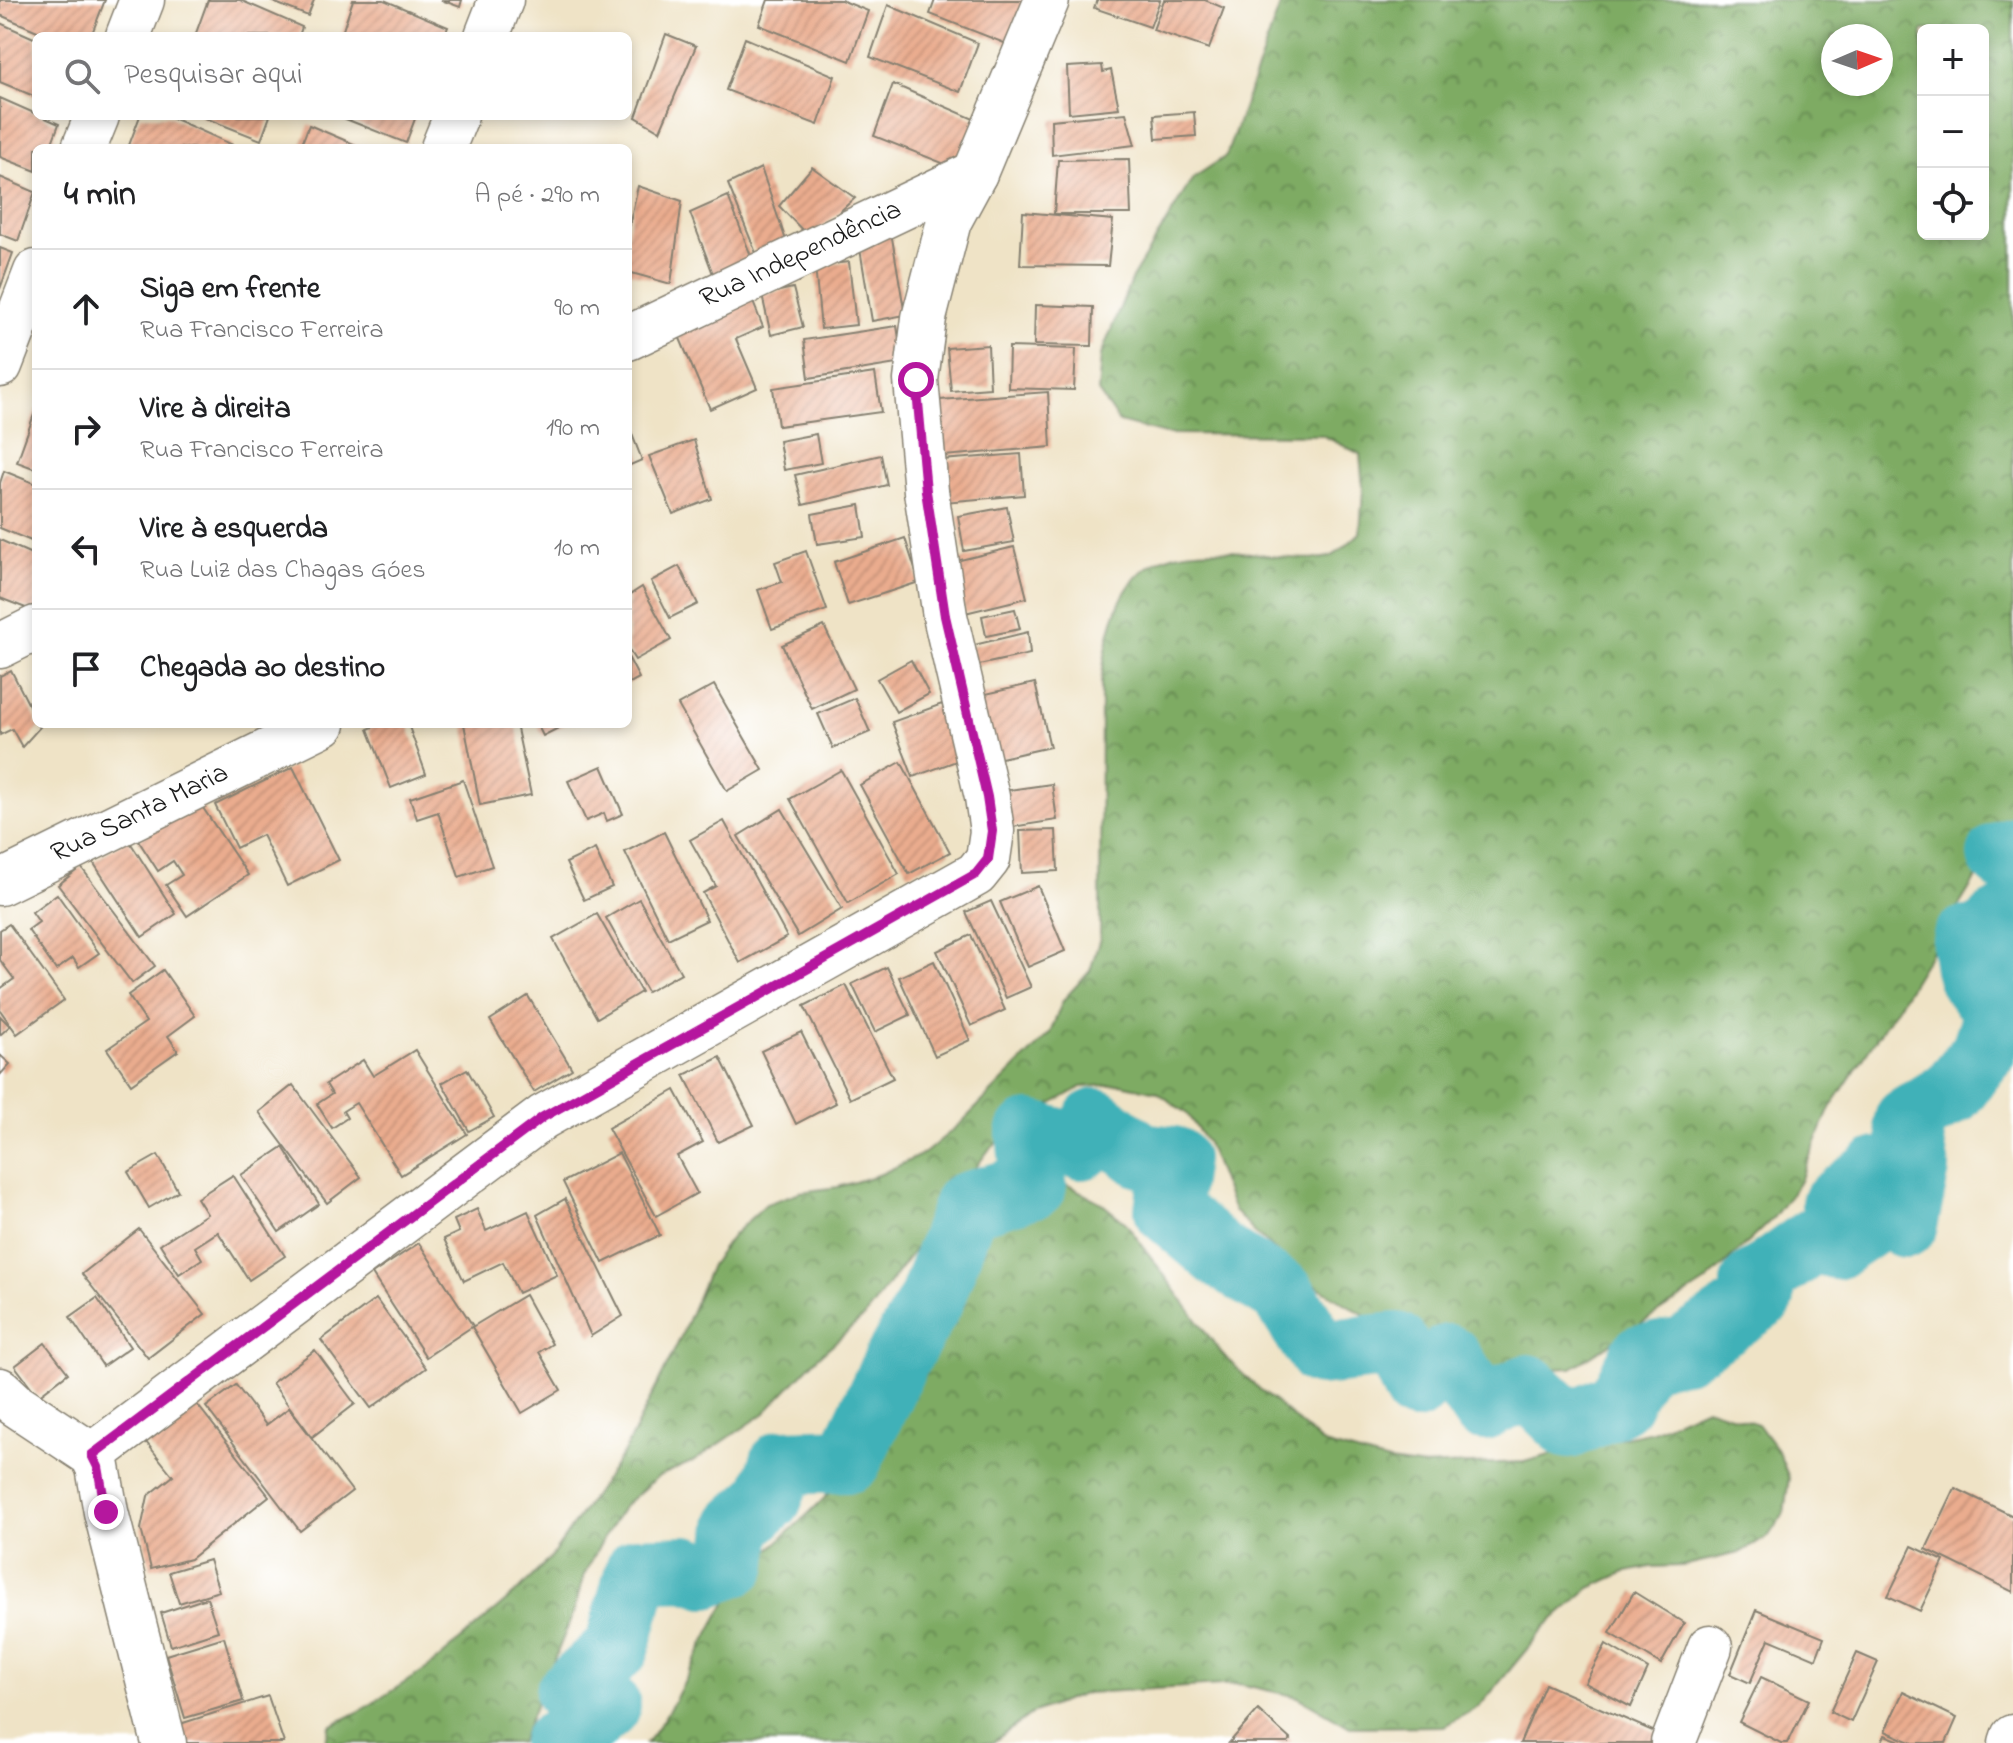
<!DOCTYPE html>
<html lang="pt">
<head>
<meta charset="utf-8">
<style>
  body { margin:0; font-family:"Indie Flower",sans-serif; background:#f6f6f6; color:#202124 }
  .controls { position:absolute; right:24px; top:24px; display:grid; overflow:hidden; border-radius:12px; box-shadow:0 4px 12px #0003 }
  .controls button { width:72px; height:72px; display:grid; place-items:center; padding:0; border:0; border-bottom:2px solid #e0e0e0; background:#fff; color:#202124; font:40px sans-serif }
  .compass { position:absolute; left:1821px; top:24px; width:72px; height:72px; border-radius:50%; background:#fff; box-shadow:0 4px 12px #0003; rotate:88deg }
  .stop { position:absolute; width:24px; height:24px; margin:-18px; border:6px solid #b5179e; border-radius:50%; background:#fff }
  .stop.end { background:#b5179e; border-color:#fff; box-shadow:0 2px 8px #0008 }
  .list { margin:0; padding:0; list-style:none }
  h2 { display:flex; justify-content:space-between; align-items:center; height:104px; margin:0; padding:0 32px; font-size:34px }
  h2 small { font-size:26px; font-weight:400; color:#757577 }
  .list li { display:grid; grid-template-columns:52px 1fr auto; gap:24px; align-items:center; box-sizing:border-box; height:120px; padding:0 32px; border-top:2px solid #e0e0e0 }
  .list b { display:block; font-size:30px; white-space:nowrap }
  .list p { margin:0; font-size:26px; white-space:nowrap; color:#757577 }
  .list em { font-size:26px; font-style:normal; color:#757577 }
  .icon { flex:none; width:44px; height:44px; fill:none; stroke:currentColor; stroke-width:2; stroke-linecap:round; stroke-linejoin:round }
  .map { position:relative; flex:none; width:2013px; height:1743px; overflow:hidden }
  .search { position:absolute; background:#fff; box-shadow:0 4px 12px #0003; left:32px; top:32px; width:600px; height:88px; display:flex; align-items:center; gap:20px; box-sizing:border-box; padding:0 28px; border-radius:12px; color:#757577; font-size:30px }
  .panel { position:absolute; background:#fff; box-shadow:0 4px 12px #0003; left:32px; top:144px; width:600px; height:584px; border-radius:12px }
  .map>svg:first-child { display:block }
  .forest { fill:url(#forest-crowns); stroke:#4d6440; stroke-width:2; fill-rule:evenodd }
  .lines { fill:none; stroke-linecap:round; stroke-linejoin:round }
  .river { stroke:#40b1b8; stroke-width:66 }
  .building { fill:url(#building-hatch) }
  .minor-casing { stroke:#868071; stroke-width:47 }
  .minor { stroke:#fff; stroke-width:44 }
  .route { stroke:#b5179e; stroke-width:10 }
  .labels { text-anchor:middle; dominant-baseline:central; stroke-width:6; stroke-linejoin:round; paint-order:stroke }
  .street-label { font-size:28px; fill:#1c1c1c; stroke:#fff }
</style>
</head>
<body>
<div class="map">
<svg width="2013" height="1743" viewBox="0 0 2013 1743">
  <defs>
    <pattern id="forest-crowns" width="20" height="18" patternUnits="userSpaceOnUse" patternTransform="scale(2)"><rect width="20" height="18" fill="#7eab63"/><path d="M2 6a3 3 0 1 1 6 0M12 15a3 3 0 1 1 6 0" fill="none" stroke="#668a51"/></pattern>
    <pattern id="building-hatch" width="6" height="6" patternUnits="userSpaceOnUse" patternTransform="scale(2)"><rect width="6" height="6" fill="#eaac8e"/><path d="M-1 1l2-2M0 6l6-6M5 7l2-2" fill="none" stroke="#c8937a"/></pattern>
  </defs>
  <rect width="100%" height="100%" fill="#fff"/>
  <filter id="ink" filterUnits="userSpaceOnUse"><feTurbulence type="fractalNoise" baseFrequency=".0125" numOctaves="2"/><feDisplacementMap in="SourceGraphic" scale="16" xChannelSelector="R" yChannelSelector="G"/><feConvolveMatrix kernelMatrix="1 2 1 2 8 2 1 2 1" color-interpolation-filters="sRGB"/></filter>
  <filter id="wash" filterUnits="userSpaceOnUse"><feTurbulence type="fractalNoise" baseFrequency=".006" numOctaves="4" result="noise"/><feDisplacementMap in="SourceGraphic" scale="32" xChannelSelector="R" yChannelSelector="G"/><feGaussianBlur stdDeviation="1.8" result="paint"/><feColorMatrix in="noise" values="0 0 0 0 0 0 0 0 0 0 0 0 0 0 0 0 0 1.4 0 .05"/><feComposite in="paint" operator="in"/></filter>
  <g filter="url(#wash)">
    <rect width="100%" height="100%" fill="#efe3c6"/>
    <g class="forest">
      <path d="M 1282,0 L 2013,0 L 2013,823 L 1985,863 L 1901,1001 L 1830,1108 L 1799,1183 L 1773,1218 L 1706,1282 L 1572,1368 L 1530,1370 L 1455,1364 L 1422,1349 L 1321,1289 L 1258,1236 L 1234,1211 L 1207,1143 L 1187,1114 L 1157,1092 L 1121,1084 L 1082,1087 L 1050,1105 L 991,1147 L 865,1316 L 818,1357 L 765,1413 L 694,1461 L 657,1477 L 624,1506 L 603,1539 L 584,1575 L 573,1614 L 520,1743 L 325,1743 L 330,1726 L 362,1710 L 429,1667 L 520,1589 L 551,1557 L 624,1452 L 680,1339 L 711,1265 L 733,1235 L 766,1204 L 800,1192 L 838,1187 L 881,1174 L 925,1153 L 962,1122 L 1050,1033 L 1063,1000 L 1090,971 L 1100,938 L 1101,683 C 1114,575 1144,537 1259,554 C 1274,557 1318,562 1332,556 C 1341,552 1352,540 1360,533 L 1363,490 L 1360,454 L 1322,435 L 1165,434 L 1119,422 L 1098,392 L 1101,355 L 1132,278 L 1193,178 L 1226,156 ZM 1923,30 L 1983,30 L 1983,234 L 1923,234 ZM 1833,36 L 1881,36 L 1881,84 L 1833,84 Z"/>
      <path d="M 1037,1178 L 1070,1186 L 1100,1202 L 1126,1223 L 1222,1354 L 1249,1380 L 1324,1444 L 1389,1462 L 1419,1466 L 1524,1462 L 1586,1445 L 1653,1431 L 1706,1407 L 1758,1424 L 1778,1451 L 1789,1478 L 1784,1513 L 1768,1537 L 1739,1553 L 1682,1566 L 1651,1567 L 1623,1573 L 1590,1588 L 1546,1626 L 1480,1706 L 1444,1726 L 1350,1727 L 1298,1697 L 1239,1684 L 1086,1693 L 1031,1714 L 992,1743 L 646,1743 C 684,1696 701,1639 734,1590 C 763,1548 809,1519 841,1480 C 882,1430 913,1372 943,1315 C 965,1273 988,1232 1007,1189 Z"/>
    </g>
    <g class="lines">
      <g class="river">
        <path d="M 2013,849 L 2000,855 L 2013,866"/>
        <path d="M 555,1743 L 571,1738 L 608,1706 L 568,1693 L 617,1648 L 638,1570 L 686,1568 L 706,1575 L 735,1563 L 739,1526 L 770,1498 L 783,1462 L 849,1460 L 895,1363 L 931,1300 L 966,1205 L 1034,1185 L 1029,1133 L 1082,1147 L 1096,1121 L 1141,1155 L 1174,1159 L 1167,1210 L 1220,1255 L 1282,1293 L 1320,1353 L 1396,1345 L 1415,1388 L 1448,1357 L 1483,1408 L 1528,1387 L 1569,1426 L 1619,1402 L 1642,1357 L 1684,1350 L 1762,1297 L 1753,1284 L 1814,1240 L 1835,1247 L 1869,1224 L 1834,1204 L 1878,1170 L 1905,1225 L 1917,1168 L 1907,1120 L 1952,1092 L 1983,1052 L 1998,1008 C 1972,987 1963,974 1965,939 L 1999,955 L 1997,923 L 2013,925"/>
      </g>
    </g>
    <g id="blocks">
      <g class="building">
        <path d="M 0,0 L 105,0 L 91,36 L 49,36 L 0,15 Z"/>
        <path d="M 208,0 L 240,0 L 302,27 L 299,36 L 195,36 Z"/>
        <path d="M 268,0 L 314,0 L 308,16 Z"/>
        <path d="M 353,0 L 384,0 L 448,27 L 444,36 L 341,36 Z"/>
        <path d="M 441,0 L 462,0 L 460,7 Z"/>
        <path d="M 768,0 L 841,0 L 868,11 L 850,61 L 759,25 Z"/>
        <path d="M 935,0 L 1036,0 L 1022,50 L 930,14 Z"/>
        <path d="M 1097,0 L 1160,0 L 1150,27 L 1094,8 Z"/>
        <path d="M 1164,0 L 1205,0 L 1224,8 L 1209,49 L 1153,30 Z"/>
        <path d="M 888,5 L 978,43 L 960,92 L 870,57 Z"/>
        <path d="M 0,23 L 36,39 L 36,97 L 0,82 Z"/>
        <path d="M 666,34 L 696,46 L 660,131 L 636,117 Z"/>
        <path d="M 745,38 L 835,76 L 818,125 L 726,90 Z"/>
        <path d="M 1102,65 L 1103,72 L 1111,70 L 1119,108 L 1069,113 L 1067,67 Z"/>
        <path d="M 893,84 L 983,123 L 965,172 L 874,136 Z"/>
        <path d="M 0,98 L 59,124 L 50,148 L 36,148 L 36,171 L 0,157 Z"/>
        <path d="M 1194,112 L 1196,136 L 1156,139 L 1154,115 Z"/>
        <path d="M 1126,113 L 1135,145 L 1052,155 L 1051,120 Z"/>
        <path d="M 140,116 L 168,116 L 233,145 L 232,148 L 128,148 Z"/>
        <path d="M 200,116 L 270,116 L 261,140 Z"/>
        <path d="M 338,116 L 416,116 L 406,143 Z"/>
        <path d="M 309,125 L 363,148 L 300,148 Z"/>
        <path d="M 1129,159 L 1131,214 L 1054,214 L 1058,160 Z"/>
        <path d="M 812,167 L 855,198 L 810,238 L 779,206 Z"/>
        <path d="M 761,168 L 789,249 L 760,263 L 728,184 Z"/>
        <path d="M 0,177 L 35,192 L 18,241 L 0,234 Z"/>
        <path d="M 638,186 L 682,201 L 671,284 L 628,272 L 628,231 Z"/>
        <path d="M 728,196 L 756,269 L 718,287 L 690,213 Z"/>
        <path d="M 1023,212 L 1113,220 L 1108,266 L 1020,265 Z"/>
        <path d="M 891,232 L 905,315 L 872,321 L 858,237 Z"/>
        <path d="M 0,248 L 13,253 L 0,289 Z"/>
        <path d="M 849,262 L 856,325 L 821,329 L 815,266 Z"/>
        <path d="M 793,288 L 803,327 L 771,335 L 762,295 Z"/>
        <path d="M 751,297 L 763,327 L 736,339 L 757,388 L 710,409 L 676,329 Z"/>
        <path d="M 1035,305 L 1093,307 L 1092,346 L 1034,345 Z"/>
        <path d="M 897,326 L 903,363 L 809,378 L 804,340 Z"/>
        <path d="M 988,345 L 990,388 L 951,391 L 947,348 Z"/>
        <path d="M 1009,347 L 1076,349 L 1074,390 L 1008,388 Z"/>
        <path d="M 875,373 L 881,412 L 778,426 L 773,388 Z"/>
        <path d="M 1048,392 L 1051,447 L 944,456 L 940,400 Z"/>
        <path d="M 36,409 L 36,469 L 17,462 Z"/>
        <path d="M 628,424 L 642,460 L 628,466 Z"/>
        <path d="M 816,434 L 821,463 L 784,470 L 779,441 Z"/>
        <path d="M 694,440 L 712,499 L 673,514 L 649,456 Z"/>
        <path d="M 1021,454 L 1024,495 L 944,502 L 941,460 Z"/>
        <path d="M 881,455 L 887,485 L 803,505 L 795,475 Z"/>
        <path d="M 4,471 L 36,484 L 36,543 L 0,528 L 0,483 Z"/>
        <path d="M 860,505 L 865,537 L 817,544 L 812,514 Z"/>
        <path d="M 1007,507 L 1014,542 L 964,551 L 958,516 Z"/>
        <path d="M 905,538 L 919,582 L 848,605 L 834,562 Z"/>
        <path d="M 0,540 L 36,556 L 36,612 L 0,598 Z"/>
        <path d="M 1014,547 L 1027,598 L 965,613 L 952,562 Z"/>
        <path d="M 806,551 L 827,610 L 772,629 L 758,590 L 782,582 L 775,562 Z"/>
        <path d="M 679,566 L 698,604 L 670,618 L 651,581 Z"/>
        <path d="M 642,587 L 671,640 L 635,660 L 628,649 L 628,596 Z"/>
        <path d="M 1015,609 L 1020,629 L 986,636 L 982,616 Z"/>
        <path d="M 824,626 L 854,689 L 812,709 L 782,645 Z"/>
        <path d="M 1028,632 L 1030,654 L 974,666 L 970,646 Z"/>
        <path d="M 628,657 L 639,678 L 628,684 Z"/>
        <path d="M 911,660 L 929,694 L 896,712 L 877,679 Z"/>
        <path d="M 11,670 L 36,719 L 36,724 L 40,727 L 22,747 L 12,729 L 0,735 L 0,676 Z"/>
        <path d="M 1035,683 L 1050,747 L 992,760 L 977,696 Z"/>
        <path d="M 714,685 L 763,770 L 727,791 L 678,705 Z"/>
        <path d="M 855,698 L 870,732 L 833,748 L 818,714 Z"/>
        <path d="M 942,704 L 962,759 L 913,777 L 892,722 Z"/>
        <path d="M 381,724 L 408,724 L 426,774 L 391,788 L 368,729 Z"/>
        <path d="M 464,724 L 516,724 L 531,795 L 480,805 Z"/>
        <path d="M 537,724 L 566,724 L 543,736 Z"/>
        <path d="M 901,762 L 950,852 L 909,874 L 860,785 Z"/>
        <path d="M 602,766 L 623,814 L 607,821 L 604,813 L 586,821 L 568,781 Z"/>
        <path d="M 293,767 L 339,860 L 287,886 L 262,835 L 236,848 L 215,805 Z"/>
        <path d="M 841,770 L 899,874 L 848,903 L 790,799 Z"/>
        <path d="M 463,780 L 492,866 L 459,877 L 438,812 L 417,819 L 410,798 Z"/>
        <path d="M 1052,784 L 1057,820 L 1006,828 L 1001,791 Z"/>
        <path d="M 197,799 L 248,875 L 187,916 L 166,885 L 182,875 L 173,861 L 158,871 L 138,840 Z"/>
        <path d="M 782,809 L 842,909 L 798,936 L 738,836 Z"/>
        <path d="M 724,821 L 787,937 L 740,963 L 703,893 L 716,886 L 690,840 Z"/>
        <path d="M 1056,830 L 1058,871 L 1022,873 L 1020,831 Z"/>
        <path d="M 664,832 L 707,920 L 668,939 L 625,852 Z"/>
        <path d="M 128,839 L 176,914 L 142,937 L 93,862 Z"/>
        <path d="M 595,849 L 612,887 L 584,900 L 566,863 Z"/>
        <path d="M 81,867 L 155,966 L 132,983 L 58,885 Z"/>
        <path d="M 1038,886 L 1065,951 L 1028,967 L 1000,902 Z"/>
        <path d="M 57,894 L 99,953 L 79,967 L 73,958 L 56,970 L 28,930 L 39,922 L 32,912 Z"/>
        <path d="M 639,899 L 681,973 L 647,992 L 606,918 Z"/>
        <path d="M 991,901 L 1031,987 L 1006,998 L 966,912 Z"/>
        <path d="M 597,914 L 641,992 L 597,1018 L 553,939 Z"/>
        <path d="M 9,924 L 64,1000 L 17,1034 L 0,1010 L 0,989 L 14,979 L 0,960 L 0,930 Z"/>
        <path d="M 971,935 L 1005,1010 L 971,1026 L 937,951 Z"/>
        <path d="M 934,961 L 970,1040 L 935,1056 L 899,977 Z"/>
        <path d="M 887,967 L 910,1015 L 875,1032 L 852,984 Z"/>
        <path d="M 163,970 L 195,1016 L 168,1036 L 178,1051 L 131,1084 L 107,1049 L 146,1022 L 128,995 Z"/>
        <path d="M 846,985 L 893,1078 L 850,1099 L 804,1006 Z"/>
        <path d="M 528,996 L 572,1069 L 534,1092 L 490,1020 Z"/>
        <path d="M 0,1016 L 10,1026 L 0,1035 Z"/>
        <path d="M 801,1032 L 836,1103 L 796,1124 L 761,1051 Z"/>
        <path d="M 415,1050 L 467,1134 L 401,1175 L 356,1103 L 343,1111 L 347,1118 L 332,1128 L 317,1104 L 332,1094 L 326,1084 L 363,1060 L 373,1076 Z"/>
        <path d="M 0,1055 L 10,1064 L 0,1075 Z"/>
        <path d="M 720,1057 L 754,1125 L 718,1142 L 684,1075 Z"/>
        <path d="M 467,1069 L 494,1117 L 469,1131 L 442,1083 Z"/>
        <path d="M 293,1085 L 361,1177 L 327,1203 L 259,1112 Z"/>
        <path d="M 675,1090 L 703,1142 L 677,1156 L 697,1193 L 656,1216 L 608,1128 Z"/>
        <path d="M 283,1147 L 319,1204 L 279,1232 L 241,1175 Z"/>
        <path d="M 619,1153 L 660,1235 L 603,1263 L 563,1182 Z"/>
        <path d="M 158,1155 L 178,1191 L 149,1208 L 128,1172 Z"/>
        <path d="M 233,1175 L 285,1256 L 249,1280 L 218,1232 L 195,1247 L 202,1259 L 179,1274 L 160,1244 L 207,1214 L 197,1198 Z"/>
        <path d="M 565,1199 L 623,1316 L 591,1336 L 537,1215 Z"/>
        <path d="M 477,1209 L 486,1231 L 528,1211 L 557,1275 L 518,1293 L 503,1262 L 464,1281 L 444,1239 L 459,1232 L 454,1220 Z"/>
        <path d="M 139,1229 L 205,1314 L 148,1358 L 82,1274 Z"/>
        <path d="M 419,1243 L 473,1326 L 426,1357 L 372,1274 Z"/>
        <path d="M 525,1295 L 552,1344 L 539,1352 L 561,1390 L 522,1413 L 472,1327 Z"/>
        <path d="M 97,1298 L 130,1347 L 103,1366 L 70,1317 Z"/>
        <path d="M 376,1299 L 426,1368 L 371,1408 L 321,1340 Z"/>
        <path d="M 45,1343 L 68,1373 L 38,1396 L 15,1366 Z"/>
        <path d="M 315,1350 L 355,1404 L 312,1437 L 272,1383 Z"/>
        <path d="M 236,1385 L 266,1425 L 289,1408 L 352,1491 L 300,1531 L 206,1407 Z"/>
        <path d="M 196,1403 L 269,1496 L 190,1559 L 151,1569 L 141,1529 L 148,1496 L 173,1476 L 146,1442 Z"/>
        <path d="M 1955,1488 L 2013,1516 L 2013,1592 L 1926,1549 Z"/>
        <path d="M 1912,1546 L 1944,1561 L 1920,1611 L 1888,1596 Z"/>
        <path d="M 209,1560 L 219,1591 L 179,1603 L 169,1572 Z"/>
        <path d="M 1634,1592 L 1684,1623 L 1661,1664 L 1610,1633 Z"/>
        <path d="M 207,1598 L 218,1631 L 171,1646 L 161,1613 Z"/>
        <path d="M 1756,1610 L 1824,1638 L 1816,1659 L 1769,1639 L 1750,1683 L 1730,1674 Z"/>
        <path d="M 224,1637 L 243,1701 L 185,1718 L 166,1655 Z"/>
        <path d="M 1606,1644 L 1648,1669 L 1631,1707 L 1585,1683 Z"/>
        <path d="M 1857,1653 L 1878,1662 L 1851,1722 L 1830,1712 Z"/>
        <path d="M 1761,1677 L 1809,1700 L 1788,1743 L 1781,1743 L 1739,1722 Z"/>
        <path d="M 1545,1684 L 1662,1735 L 1658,1743 L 1520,1743 Z"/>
        <path d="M 1903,1692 L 1957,1718 L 1946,1743 L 1913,1743 L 1885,1731 Z"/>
        <path d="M 268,1696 L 284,1743 L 185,1743 L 180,1724 Z"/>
        <path d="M 1258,1710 L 1291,1740 L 1288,1743 L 1229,1743 Z"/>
        <path d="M 1885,1735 L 1905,1743 L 1881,1743 Z"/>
      </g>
    </g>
  </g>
  <g filter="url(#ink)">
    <use href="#blocks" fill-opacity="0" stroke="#868071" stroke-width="2"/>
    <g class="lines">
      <g class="minor-casing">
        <g id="minor">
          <path d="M 128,36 L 142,0"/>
          <path d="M 487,36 L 501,0"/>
          <path d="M 84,148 L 97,116"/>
          <path d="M 443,148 L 456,116"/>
          <path d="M 628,338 L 975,173"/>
          <path d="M 0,365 L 36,272"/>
          <path d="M 0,646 L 36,628"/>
          <path d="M 0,883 L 323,724"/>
          <path d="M 0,1390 L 15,1404 L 92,1455 L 98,1467 L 106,1512 L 164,1743"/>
          <path d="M 92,1455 L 543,1117 L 976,874 L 988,859 L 992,831 L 987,797 L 945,616 L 926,491 L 916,380 L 924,318 L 949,221 L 975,173 L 1047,0"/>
          <path d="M 1673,1743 L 1710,1647"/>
          <path d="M 2011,1743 L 2013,1737"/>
        </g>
      </g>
      <use href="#minor" class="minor"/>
    </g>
  </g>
  <g class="lines" filter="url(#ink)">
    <path class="route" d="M 106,1512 L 98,1467 L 92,1455 L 543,1117 L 976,874 L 988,859 L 992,831 L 987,797 L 945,616 L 926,491 L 916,380"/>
  </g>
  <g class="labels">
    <g class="street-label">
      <text transform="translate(801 255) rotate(-25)">Rua Independência</text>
      <text transform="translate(140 814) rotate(-26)">Rua Santa Maria</text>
    </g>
  </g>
</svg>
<div class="controls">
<button>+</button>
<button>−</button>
<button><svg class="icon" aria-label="locate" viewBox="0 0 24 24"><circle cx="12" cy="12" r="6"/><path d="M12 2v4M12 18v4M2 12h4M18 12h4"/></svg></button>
</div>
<svg class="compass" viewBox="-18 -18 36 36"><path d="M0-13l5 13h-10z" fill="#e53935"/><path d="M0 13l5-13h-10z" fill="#757577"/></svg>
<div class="stop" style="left:916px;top:380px"></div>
<div class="stop end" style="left:106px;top:1512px"></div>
<div class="search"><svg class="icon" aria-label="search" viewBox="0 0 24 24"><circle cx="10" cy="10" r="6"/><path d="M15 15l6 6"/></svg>Pesquisar aqui</div>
<section class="panel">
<h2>4 min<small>A pé · 290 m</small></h2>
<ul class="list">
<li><svg class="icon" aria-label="ahead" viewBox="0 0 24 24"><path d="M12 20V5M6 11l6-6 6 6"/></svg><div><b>Siga em frente</b><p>Rua Francisco Ferreira</p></div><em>90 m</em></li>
<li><svg class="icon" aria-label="right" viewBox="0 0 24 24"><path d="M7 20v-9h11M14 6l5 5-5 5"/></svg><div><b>Vire à direita</b><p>Rua Francisco Ferreira</p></div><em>190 m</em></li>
<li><svg class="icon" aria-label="left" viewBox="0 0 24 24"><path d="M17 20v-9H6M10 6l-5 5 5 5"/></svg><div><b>Vire à esquerda</b><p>Rua Luiz das Chagas Góes</p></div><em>10 m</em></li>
<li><svg class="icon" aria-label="arrive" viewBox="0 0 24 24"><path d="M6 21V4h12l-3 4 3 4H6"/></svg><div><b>Chegada ao destino</b></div></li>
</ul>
</section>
</div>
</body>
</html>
